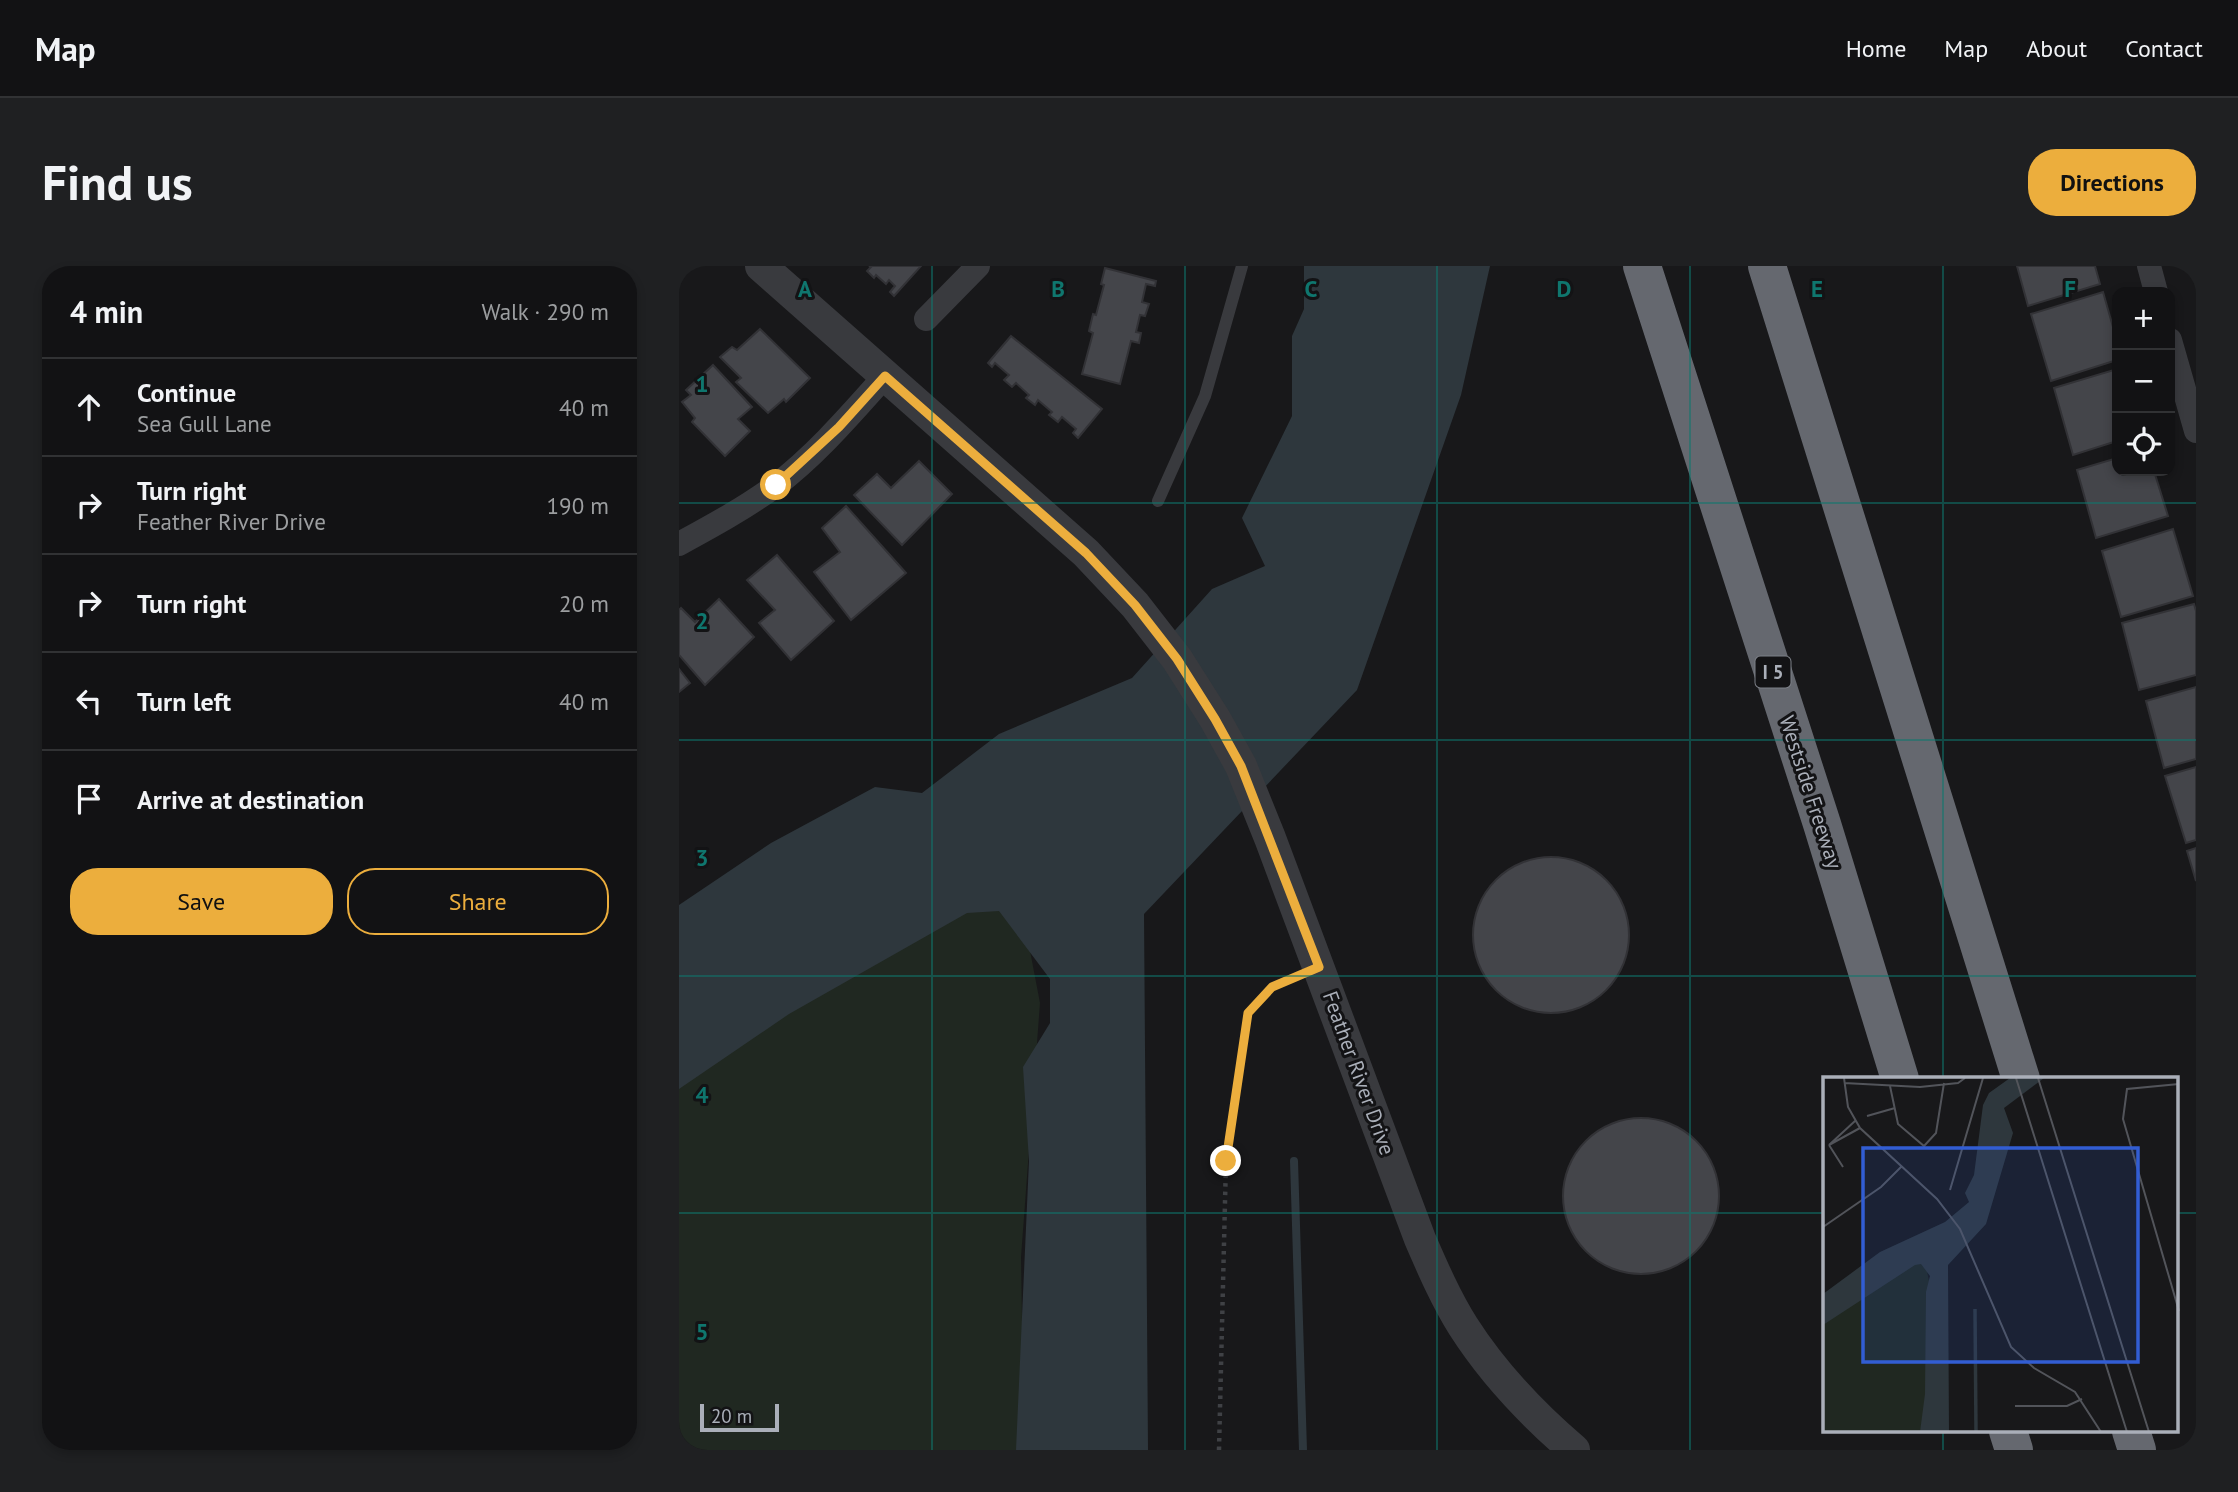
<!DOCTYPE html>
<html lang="en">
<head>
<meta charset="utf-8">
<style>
  body { margin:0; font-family:"PT Sans",sans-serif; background:#1f2022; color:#f1f3f6 }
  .controls { position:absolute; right:21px; top:21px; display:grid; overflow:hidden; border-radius:14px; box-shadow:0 4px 10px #0003 }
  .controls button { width:63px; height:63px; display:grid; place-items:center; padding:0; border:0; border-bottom:2px solid #313234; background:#121214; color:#f1f3f6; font:35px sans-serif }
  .scale { position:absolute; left:21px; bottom:18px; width:79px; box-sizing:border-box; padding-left:7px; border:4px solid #aaafb9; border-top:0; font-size:19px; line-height:24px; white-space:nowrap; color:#aaafb9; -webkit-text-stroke:5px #131315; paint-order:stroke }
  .stop { position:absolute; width:21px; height:21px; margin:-16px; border:5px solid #ecae3d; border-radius:50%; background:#fff }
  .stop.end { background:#ecae3d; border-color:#fff; box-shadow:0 2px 7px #0008 }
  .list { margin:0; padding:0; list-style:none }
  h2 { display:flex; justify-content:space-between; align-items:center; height:91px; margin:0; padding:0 28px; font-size:30px }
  h2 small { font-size:23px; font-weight:400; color:#9c9ea0 }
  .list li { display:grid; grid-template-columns:46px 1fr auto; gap:21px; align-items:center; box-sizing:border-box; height:98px; padding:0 28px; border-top:2px solid #313234 }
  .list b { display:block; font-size:26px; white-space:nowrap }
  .list p { margin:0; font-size:23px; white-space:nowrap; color:#9c9ea0 }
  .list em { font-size:23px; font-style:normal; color:#9c9ea0 }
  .actions { display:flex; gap:14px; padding:21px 28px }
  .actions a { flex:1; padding:16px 0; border:2px solid #ecae3d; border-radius:28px; text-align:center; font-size:24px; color:#ecae3d }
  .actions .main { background:#ecae3d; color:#111 }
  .icon { flex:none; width:38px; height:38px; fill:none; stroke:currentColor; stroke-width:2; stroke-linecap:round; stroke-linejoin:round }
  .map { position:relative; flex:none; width:1517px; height:1184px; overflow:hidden; border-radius:28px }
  header { display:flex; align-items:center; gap:42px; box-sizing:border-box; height:98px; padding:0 35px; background:#121214; border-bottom:2px solid #313234 }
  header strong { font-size:33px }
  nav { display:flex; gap:38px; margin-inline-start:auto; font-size:24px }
  .intro { display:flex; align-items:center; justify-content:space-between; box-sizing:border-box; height:168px; padding:0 42px }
  h1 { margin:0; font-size:49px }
  .button { padding:18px 32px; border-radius:28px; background:#ecae3d; color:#111; font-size:24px; font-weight:700 }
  main { display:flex; gap:42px; padding:0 42px }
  aside { flex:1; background:#121214; border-radius:28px; box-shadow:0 4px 10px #0003 }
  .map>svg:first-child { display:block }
  .green { fill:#202821 }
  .water { fill:#2e373d }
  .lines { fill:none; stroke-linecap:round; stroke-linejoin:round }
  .stream { stroke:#2e373d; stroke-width:8 }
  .building { fill:#44454a; stroke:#323236; stroke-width:2 }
  .path { stroke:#3f4145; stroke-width:4.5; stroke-dasharray:3.5 5; stroke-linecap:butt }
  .service { stroke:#393a3e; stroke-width:12 }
  .minor { stroke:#393a3e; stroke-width:24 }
  .tertiary { stroke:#393a3e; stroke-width:32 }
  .motorway { stroke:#65686f; stroke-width:38 }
  .route { stroke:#ecae3d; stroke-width:9 }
  .grid { fill:none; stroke:#0f766e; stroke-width:2; stroke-opacity:0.55 }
  .labels { text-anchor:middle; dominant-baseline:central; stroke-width:6; stroke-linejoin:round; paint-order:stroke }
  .shield { fill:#131315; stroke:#7d8088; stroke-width:2 }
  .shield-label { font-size:19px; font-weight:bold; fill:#aaafb9 }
  .street-label { font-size:21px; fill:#aaafb9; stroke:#131315 }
  .inset-river { fill:none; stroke:#2e373d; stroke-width:3.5 }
  .inset-road { fill:none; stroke:#52545a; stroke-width:2 }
  .view { fill:#325dd3; fill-opacity:0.15; stroke:#325dd3; stroke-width:3.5 }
  .inset-edge { fill:none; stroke:#aaafb9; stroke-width:3.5 }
  .grid-label { font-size:23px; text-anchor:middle; font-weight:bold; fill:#0f766e; stroke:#131315; stroke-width:6; stroke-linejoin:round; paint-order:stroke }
</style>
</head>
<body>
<header>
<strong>Map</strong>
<nav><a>Home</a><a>Map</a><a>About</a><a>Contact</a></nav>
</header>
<div class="intro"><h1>Find us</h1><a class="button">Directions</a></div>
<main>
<aside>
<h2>4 min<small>Walk · 290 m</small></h2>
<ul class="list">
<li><svg class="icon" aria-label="ahead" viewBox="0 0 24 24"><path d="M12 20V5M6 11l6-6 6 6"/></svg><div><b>Continue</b><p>Sea Gull Lane</p></div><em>40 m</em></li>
<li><svg class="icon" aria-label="right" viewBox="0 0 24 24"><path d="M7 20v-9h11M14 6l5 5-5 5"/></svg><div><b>Turn right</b><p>Feather River Drive</p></div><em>190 m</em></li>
<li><svg class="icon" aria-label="right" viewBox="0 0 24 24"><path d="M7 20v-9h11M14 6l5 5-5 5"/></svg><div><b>Turn right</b></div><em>20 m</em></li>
<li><svg class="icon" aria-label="left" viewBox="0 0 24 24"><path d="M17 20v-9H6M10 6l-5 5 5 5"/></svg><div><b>Turn left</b></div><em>40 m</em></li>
<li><svg class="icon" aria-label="arrive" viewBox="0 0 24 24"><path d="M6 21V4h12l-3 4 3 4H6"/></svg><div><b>Arrive at destination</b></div></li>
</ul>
<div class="actions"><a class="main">Save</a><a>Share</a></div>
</aside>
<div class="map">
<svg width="1517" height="1184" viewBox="0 0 1517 1184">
  <rect width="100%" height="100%" fill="#18181a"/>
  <path class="green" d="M 340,627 L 361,737 L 342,991 L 345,1184 L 0,1184 L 0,767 L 244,632 Z"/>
  <path class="water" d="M 625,0 L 811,0 L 782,129 L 678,424 L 465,648 L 469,1184 L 337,1184 L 350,895 L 344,801 L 371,757 L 371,713 L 320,645 L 288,647 L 110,748 L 0,823 L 0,639 L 92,577 L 196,521 L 243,527 L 320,468 L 453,412 L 533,323 L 586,300 L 563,252 L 613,150 L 613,70 L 625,43 Z"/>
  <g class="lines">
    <path class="stream" d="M 615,895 L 624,1184"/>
  </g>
  <g class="building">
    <path d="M 190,0 L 242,0 L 215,30 L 211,26 L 216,20 L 210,14 L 207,18 L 197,9 L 195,12 L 188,5 L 192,1 Z"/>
    <path d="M 1338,0 L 1416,0 L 1421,18 L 1349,40 Z"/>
    <path d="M 426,2 L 477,15 L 476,20 L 467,18 L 463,36 L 470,38 L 466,50 L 461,49 L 457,66 L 462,67 L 460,77 L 452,75 L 441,118 L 403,108 L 414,67 L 410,65 L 414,48 L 417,49 L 425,19 L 422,18 Z"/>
    <path d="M 1424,26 L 1438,75 L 1438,94 L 1372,115 L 1352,48 Z"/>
    <path d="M 81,63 L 131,112 L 107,136 L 105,133 L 89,147 L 57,116 L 62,112 L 41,91 L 53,81 L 58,84 Z"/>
    <path d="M 332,70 L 423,143 L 399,172 L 394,167 L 397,163 L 383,151 L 379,156 L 370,149 L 373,146 L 359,134 L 356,139 L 347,132 L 350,129 L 337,117 L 333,121 L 325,114 L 330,109 L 316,97 L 313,101 L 309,97 Z"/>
    <path d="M 34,99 L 73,141 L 59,153 L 71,165 L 46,190 L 13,156 L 16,152 L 3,136 L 12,129 L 7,124 Z"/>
    <path d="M 1438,103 L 1438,175 L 1394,189 L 1375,122 Z"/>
    <path d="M 1438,192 L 1438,205 L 1475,205 L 1489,250 L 1417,272 L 1398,204 Z"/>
    <path d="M 240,195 L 273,228 L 223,279 L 175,229 L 198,208 L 212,222 Z"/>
    <path d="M 167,240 L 227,307 L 172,354 L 135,306 L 161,286 L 143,262 Z"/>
    <path d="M 1494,263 L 1514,330 L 1442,351 L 1423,285 Z"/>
    <path d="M 98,289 L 155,355 L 112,394 L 80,357 L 96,344 L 68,314 Z"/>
    <path d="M 40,333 L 75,371 L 26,419 L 0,389 L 0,344 L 2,342 L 16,356 Z"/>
    <path d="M 1515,338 L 1517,345 L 1517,409 L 1460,424 L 1443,357 Z"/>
    <path d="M 0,403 L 11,417 L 0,426 Z"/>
    <path d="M 1517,421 L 1517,493 L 1485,502 L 1467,435 Z"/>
    <path d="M 1517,501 L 1517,574 L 1507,577 L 1486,510 Z"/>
    <path d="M 1517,582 L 1517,615 L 1508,585 Z"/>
    <circle cx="872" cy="669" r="78"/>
    <circle cx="962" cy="930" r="78"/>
  </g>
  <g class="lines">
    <path class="path" d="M 540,1184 L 547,895 L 569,747 L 593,721 L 613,713"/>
    <path class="service" d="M 479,235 L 526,130 L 563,0"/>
    <g class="minor">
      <path d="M 1470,0 L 1477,26"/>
      <path d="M 247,53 L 299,0"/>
      <path d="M 1491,74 L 1517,165"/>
      <path d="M 0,278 C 33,260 66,242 96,220 C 137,189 172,148 206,110"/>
    </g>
    <path class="tertiary" d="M 82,0 L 407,287 L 456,339 L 498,393 L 536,453 L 562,500 L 591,572 L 741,973 C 754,1003 767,1033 784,1060 C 814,1107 853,1148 895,1184"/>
    <g class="motorway">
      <path d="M 963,0 L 1143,558 L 1221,813"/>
      <path d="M 1088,0 L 1342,813"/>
      <path d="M 1329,1165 L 1335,1184"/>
      <path d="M 1452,1165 L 1458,1184"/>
    </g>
  </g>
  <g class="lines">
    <path class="route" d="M 97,219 L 160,161 L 206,110 L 407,287 L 456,339 L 498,393 L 536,453 L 562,500 L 640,701 L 593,721 L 569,747 L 547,895"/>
  </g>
  <path class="grid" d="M 253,0 L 253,1184M 506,0 L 506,1184M 758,0 L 758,1184M 1011,0 L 1011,1184M 1264,0 L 1264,813M 0,237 L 1517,237M 0,474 L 1517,474M 0,710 L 1517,710M 0,947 L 1146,947M 1498,947 L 1517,947M 1264,1165 L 1264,1184"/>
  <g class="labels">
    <rect class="shield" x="1076.5" y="390.5" width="35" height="31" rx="5"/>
    <g class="shield-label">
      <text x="1094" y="406">I 5</text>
    </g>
    <g class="street-label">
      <text transform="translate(1132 526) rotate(72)">Westside Freeway</text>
      <text transform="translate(680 807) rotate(70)">Feather River Drive</text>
    </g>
  </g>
  <g transform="translate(1144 811)">
    <rect width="355" height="355" fill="#18181a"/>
    <path d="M 102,184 L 106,204 L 103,355 L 0,355 L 0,235 L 85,185 Z" fill="#202821"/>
    <path d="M 187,1 L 221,1 L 181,31 L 190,56 L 163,147 L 125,188 L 126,355 L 97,355 L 102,317 L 103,215 L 107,199 L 98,187 L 92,188 L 0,248 L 0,217 L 57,175 L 122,145 L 146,125 L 142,116 L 151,98 L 160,28 L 166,16 Z" fill="#2e373d"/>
    <path class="inset-river" d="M 152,232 L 153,355"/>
    <path class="inset-road" d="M 21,1 L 25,30 L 37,51 L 114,122 L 137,152 L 188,270 L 211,291 L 252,315 L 278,355M 193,1 L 304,355M 215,1 L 326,355M 21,6 L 97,10 L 135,6 L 142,1M 356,7 L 304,12 L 300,42 L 356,234M 67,9 L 75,47 L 101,69 L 113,56 L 121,6M 44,39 L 72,31M 32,44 L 6,68 L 37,51M 6,68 L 20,90M 127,113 L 160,1M 0,150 L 58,110 L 78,90M 192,329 L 244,329 L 259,322"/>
    <path class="view" d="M 40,71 L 315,71 L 315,285 L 40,285 Z"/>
    <rect width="355" height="355" class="inset-edge"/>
  </g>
  <g class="grid-label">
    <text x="126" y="31">A</text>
    <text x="379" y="31">B</text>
    <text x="632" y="31">C</text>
    <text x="885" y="31">D</text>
    <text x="1138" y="31">E</text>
    <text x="1391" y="31">F</text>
    <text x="23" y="126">1</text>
    <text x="23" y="363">2</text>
    <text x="23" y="600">3</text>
    <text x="23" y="837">4</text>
    <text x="23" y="1074">5</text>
  </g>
</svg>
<div class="controls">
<button>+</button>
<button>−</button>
<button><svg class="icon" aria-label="locate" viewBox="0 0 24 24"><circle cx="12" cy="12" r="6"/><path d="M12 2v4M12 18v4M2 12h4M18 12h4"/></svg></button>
</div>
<div class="scale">20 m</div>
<div class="stop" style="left:97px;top:219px"></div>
<div class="stop end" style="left:547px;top:895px"></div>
</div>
</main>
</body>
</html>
